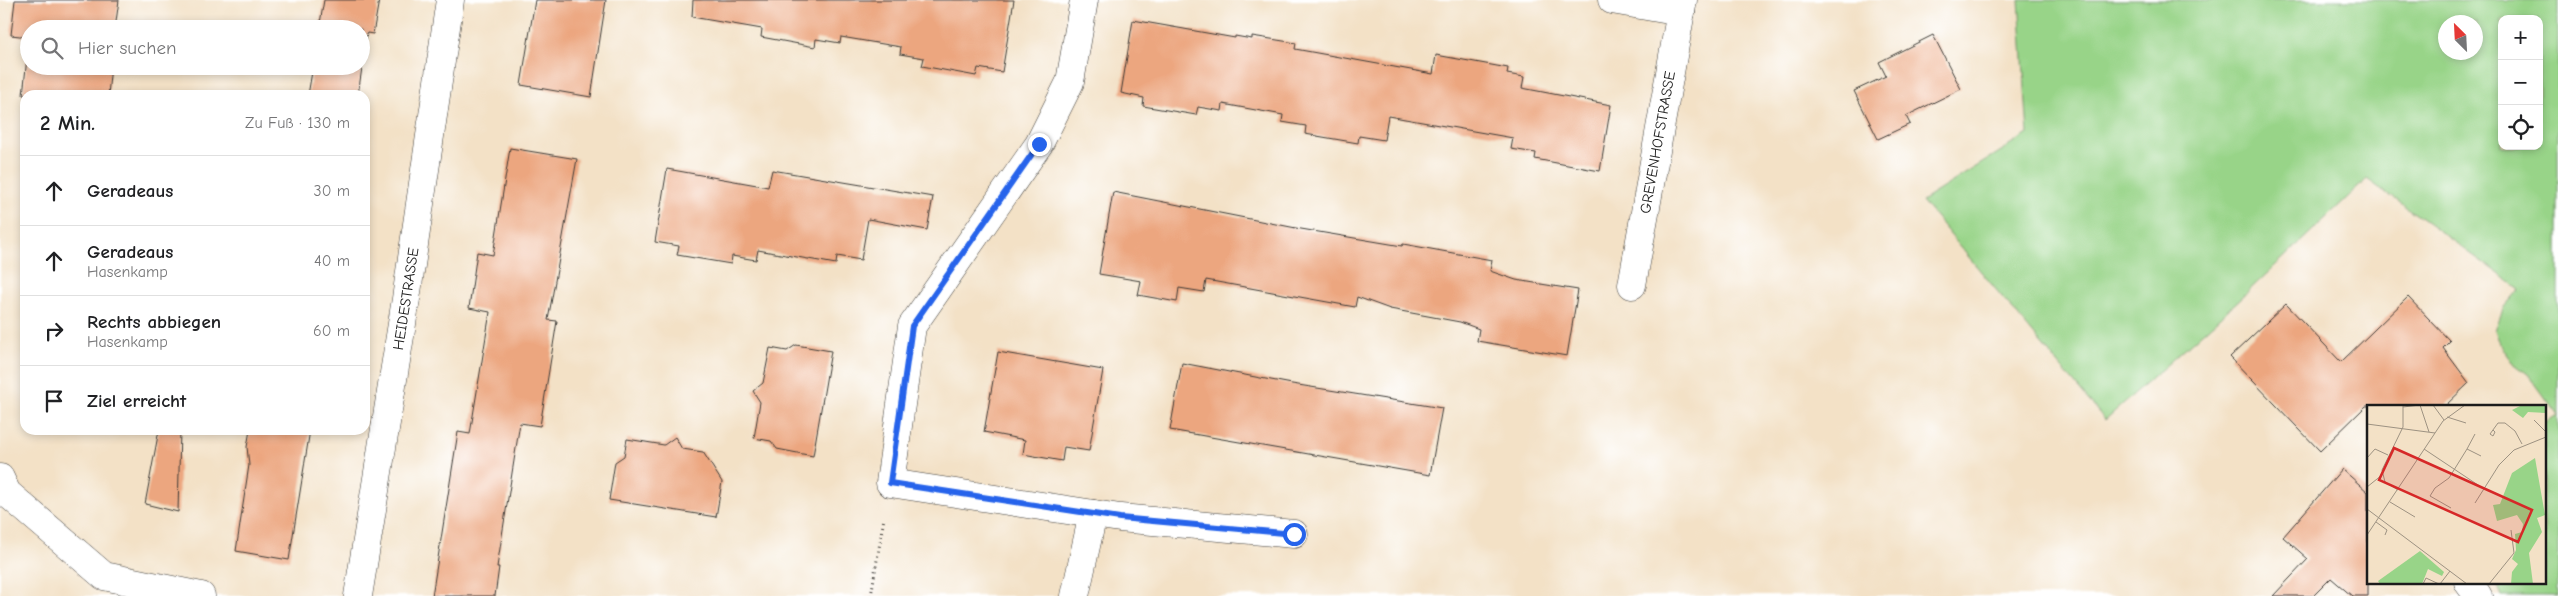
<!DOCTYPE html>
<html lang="de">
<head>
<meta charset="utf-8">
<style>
  body { margin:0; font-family:"Comic Neue",sans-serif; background:#f2f2f2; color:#202124 }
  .controls { position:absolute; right:15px; top:15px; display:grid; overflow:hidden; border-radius:10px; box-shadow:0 2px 8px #0003 }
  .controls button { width:45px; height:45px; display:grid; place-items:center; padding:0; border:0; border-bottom:1px solid #e0e0e0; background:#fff; color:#202124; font:25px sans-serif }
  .compass { position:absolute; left:2438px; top:15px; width:45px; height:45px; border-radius:50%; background:#fff; box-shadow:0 2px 8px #0003; rotate:336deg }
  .stop { position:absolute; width:15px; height:15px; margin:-11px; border:4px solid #2563eb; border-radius:50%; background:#fff }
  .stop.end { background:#2563eb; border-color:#fff; box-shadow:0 1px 5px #0008 }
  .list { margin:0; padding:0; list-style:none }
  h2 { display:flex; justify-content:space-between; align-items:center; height:65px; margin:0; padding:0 20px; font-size:21px }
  h2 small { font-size:16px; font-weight:400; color:#757577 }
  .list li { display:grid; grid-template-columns:32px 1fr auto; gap:15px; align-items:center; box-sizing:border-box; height:70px; padding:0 20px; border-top:1px solid #e0e0e0 }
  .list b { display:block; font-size:19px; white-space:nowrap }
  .list p { margin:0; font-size:16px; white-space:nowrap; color:#757577 }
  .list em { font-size:16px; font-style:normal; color:#757577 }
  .icon { flex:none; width:28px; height:28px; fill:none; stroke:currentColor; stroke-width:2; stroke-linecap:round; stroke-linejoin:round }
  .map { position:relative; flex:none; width:2558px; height:596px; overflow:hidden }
  .search { position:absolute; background:#fff; box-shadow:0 2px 8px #0003; left:20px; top:20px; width:350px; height:55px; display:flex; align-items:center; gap:12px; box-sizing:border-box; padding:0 18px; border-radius:28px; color:#757577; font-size:19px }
  .panel { position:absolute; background:#fff; box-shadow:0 2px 8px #0003; left:20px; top:90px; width:350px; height:345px; border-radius:15px }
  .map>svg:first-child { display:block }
  .green { fill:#98d488; stroke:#5a7852; fill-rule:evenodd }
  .building { fill:#eca67f }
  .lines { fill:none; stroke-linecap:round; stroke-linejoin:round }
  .minor-casing { stroke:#3c3a36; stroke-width:29 }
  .path { stroke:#3c3a36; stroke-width:3; stroke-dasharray:1 4; stroke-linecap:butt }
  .minor { stroke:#fff; stroke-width:28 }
  .route { stroke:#2563eb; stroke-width:6 }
  .labels { text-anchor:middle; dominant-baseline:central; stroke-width:4; stroke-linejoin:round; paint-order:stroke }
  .street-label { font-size:15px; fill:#1c1c1c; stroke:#fff }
  .inset-road { fill:none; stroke:#9d9282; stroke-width:1 }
  .view { fill:#d62828; fill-opacity:0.15; stroke:#d62828; stroke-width:2.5 }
  .inset-edge { fill:none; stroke:#1c1c1c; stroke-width:2.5 }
</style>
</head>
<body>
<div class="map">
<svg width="2558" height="596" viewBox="0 0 2558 596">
  <rect width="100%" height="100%" fill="#fff"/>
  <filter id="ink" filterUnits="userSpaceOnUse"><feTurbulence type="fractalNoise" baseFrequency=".02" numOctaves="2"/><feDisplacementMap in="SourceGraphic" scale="10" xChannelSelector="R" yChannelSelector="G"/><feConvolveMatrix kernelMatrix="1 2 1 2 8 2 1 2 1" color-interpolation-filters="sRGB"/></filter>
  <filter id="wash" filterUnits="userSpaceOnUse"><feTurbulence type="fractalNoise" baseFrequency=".0096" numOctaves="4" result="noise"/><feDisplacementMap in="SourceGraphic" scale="20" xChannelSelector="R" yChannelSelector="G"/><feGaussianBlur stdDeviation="1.12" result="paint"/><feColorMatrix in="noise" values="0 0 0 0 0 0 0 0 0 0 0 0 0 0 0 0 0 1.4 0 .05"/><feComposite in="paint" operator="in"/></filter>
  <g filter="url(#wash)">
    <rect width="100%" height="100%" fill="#f3e1c6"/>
    <g class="green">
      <path d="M 2019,0 L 2558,0 L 2558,415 L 2529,375 L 2512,362 L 2501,347 L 2495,330 L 2504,307 L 2520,289 L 2367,179 L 2240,299 L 2105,420 L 1922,201 L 2028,134 ZM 2502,19 L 2539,19 L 2539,146 L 2502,146 ZM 2446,22 L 2476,22 L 2476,52 L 2446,52 Z"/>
      <path d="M 2558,415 L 2558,596 L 2502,596 L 2496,582 L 2544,582 L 2544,422 Z"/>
    </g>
    <g id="blocks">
      <g class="building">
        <path d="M 15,0 L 119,0 L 115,29 L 29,29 L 29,37 L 11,35 Z"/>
        <path d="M 324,0 L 379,0 L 373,34 L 367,33 L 358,95 L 308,95 L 313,66 L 361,66 L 361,29 L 319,29 Z"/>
        <path d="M 535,0 L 606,0 L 591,97 L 521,85 Z"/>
        <path d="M 693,0 L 1014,0 L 1002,72 L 978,68 L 976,76 L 922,66 L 924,58 L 900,54 L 901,47 L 841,37 L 840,43 L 816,39 L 815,47 L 761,37 L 762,29 L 692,17 Z"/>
        <path d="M 1133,20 L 1235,38 L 1235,36 L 1252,39 L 1252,36 L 1296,43 L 1295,49 L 1433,74 L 1436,55 L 1508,68 L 1507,74 L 1524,77 L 1522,88 L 1611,105 L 1600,171 L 1535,159 L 1536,153 L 1511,149 L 1513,138 L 1388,116 L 1384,140 L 1359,136 L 1358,143 L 1305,134 L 1306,126 L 1282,122 L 1283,115 L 1223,104 L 1222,111 L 1198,107 L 1196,115 L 1143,106 L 1144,98 L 1121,93 Z"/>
        <path d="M 1933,35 L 1961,89 L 1906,116 L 1910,124 L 1878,139 L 1854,91 L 1886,76 L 1879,62 Z"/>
        <path d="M 29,39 L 29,66 L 111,66 L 108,95 L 23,95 Z"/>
        <path d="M 510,148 L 577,159 L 548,320 L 557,321 L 540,426 L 520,423 L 497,567 L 499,567 L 495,596 L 432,596 L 458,432 L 470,434 L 490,312 L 469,308 L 477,252 L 493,255 Z"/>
        <path d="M 667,169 L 768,187 L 772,170 L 933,197 L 927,230 L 868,219 L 861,260 L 837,256 L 836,264 L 758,250 L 756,260 L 732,256 L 731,264 L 677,255 L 679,246 L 655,242 Z"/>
        <path d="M 1113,192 L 1301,229 L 1402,246 L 1403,244 L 1492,260 L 1490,271 L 1516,280 L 1578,290 L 1567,356 L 1477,341 L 1479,329 L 1460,322 L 1390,309 L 1357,297 L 1355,307 L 1206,280 L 1204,292 L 1179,288 L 1177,302 L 1138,295 L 1141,281 L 1099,274 Z"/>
        <path d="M 2408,297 L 2450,341 L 2443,348 L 2469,383 L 2445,406 L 2366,406 L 2320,451 L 2230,357 L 2286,304 L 2341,362 Z"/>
        <path d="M 796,345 L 831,351 L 813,456 L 777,449 L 771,441 L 754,438 L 760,402 L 753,391 L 763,383 L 770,348 L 787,351 Z"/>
        <path d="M 998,352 L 1103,370 L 1089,451 L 1064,447 L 1062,461 L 1023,454 L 1025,440 L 984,432 Z"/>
        <path d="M 1182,363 L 1292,384 L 1442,408 L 1430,475 L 1170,430 Z"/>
        <path d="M 159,430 L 180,430 L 178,512 L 145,504 Z"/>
        <path d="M 250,430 L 310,430 L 289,560 L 236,551 L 249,465 L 247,447 Z"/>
        <path d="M 675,437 L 682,449 L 703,452 L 722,482 L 716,517 L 609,500 L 615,462 L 624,456 L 627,439 L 664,445 Z"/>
        <path d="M 2342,469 L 2368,492 L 2368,596 L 2352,596 L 2331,578 L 2313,596 L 2273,596 L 2308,559 L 2283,537 Z"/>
      </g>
    </g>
  </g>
  <g filter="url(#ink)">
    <use href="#blocks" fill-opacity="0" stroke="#3c3a36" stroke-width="1"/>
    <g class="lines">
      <g class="minor-casing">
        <g id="minor">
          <path d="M 1084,0 L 1070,82 L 1039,144 L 912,326 L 890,483 L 1120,518 L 1294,534"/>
          <path d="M 1612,0 L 1681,12"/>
          <path id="s1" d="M 1632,285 L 1683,0"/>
          <path d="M 0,478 L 7,493 L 104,576 L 201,596"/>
          <path d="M 2468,582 L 2478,596"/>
          <path id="s2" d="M 358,596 L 406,299 L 450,0"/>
          <path d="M 1075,596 L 1093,514"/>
        </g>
      </g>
      <path class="path" d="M 871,596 L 884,518"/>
      <use href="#minor" class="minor"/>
    </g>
  </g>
  <g class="lines" filter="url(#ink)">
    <path class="route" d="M 1039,144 L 912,326 L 890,483 L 1120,518 L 1294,534"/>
  </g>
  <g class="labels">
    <g class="street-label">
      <text stroke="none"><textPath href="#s1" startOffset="145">GREVENHOFSTRASSE</textPath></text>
      <text stroke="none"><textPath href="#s2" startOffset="301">HEIDESTRASSE</textPath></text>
    </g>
  </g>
  <g transform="translate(2367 405)">
    <rect width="179" height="179" fill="#f3e1c6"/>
    <path d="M 155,0 L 179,0 L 179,8 L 161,7 L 156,13 L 145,5 ZM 168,53 L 178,110 L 170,113 L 175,127 L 162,148 L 166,179 L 144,179 L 145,167 L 151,159 L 145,154 L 149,145 L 148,129 L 155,127 L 156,119 L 150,110 L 130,116 L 126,100 L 133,99 L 145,68 ZM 53,146 L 77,167 L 75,171 L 61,164 L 55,179 L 13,179 L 11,176 Z" fill="#98d488"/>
    <path class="inset-road" d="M 53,0 L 62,27M 66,0 L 77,15M 36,2 L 53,0M 80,12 L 99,18M 167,15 L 179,27M 0,19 L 68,28M 126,25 L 128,27 L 126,31 L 123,29 L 131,18 L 138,18 L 148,26 L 155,39M 57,44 L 117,84M 100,44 L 108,29M 0,53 L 8,44 L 21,50M 0,82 L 15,70M 31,85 L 18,77 L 15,65 L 36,22 L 36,0M 23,97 L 48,112M 108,98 L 132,60 L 147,45 L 179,32M 84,103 L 63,91 L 68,83 L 82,73 L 100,44 L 114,51M 0,104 L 100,179M 9,117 L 20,125 L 18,130M 0,130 L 76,16 L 98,0M 56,179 L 59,173 L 72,179M 73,179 L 83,166M 122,179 L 147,148 L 144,125"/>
    <path class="view" d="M 27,43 L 165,105 L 151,137 L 12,75 Z"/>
    <rect width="179" height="179" class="inset-edge"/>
  </g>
</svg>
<div class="controls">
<button>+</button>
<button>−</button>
<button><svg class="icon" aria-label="locate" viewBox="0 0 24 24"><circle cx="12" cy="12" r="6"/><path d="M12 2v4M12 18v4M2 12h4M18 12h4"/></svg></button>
</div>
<svg class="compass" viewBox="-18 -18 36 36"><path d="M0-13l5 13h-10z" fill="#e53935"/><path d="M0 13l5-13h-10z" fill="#757577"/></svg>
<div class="stop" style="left:1294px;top:534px"></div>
<div class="stop end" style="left:1039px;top:144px"></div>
<div class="search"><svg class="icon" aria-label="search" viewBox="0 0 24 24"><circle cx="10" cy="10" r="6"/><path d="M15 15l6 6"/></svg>Hier suchen</div>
<section class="panel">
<h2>2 Min.<small>Zu Fuß · 130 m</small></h2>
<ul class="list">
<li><svg class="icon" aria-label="ahead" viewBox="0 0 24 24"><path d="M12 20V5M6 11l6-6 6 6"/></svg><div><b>Geradeaus</b></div><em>30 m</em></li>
<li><svg class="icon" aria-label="ahead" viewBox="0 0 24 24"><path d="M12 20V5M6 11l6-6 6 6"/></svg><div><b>Geradeaus</b><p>Hasenkamp</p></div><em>40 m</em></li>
<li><svg class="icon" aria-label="right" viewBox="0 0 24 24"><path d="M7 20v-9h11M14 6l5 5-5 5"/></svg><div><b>Rechts abbiegen</b><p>Hasenkamp</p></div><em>60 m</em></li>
<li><svg class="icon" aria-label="arrive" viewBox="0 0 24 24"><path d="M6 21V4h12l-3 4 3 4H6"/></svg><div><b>Ziel erreicht</b></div></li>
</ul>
</section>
</div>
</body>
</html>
